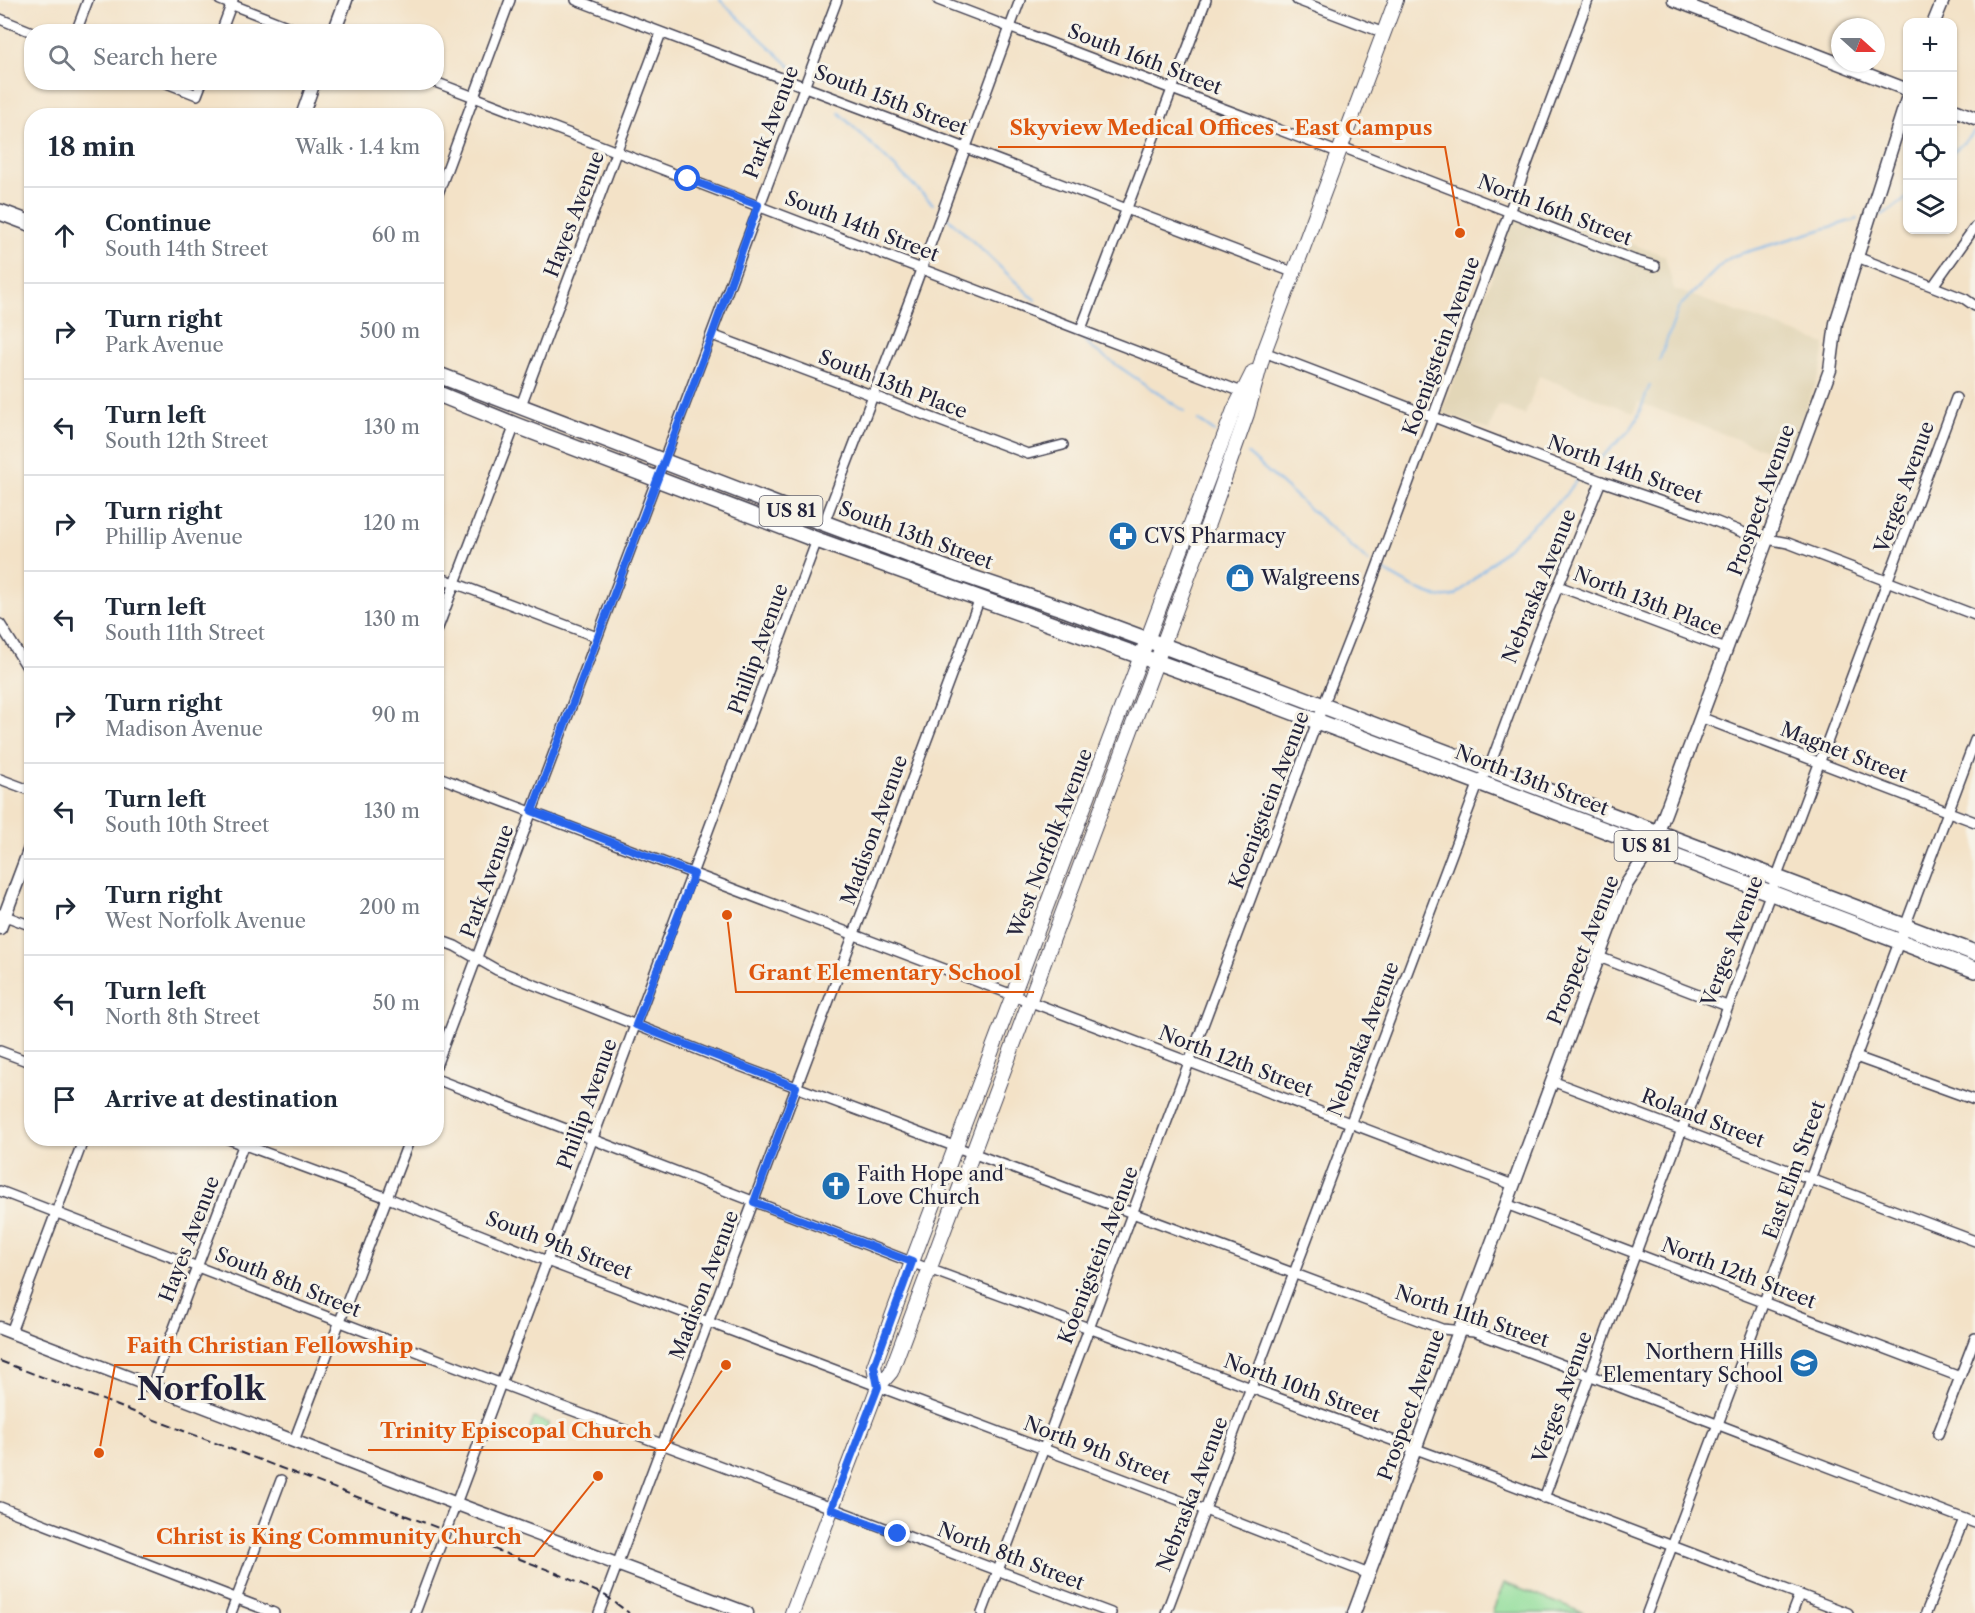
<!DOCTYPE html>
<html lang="en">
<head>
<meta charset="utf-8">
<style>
  body { margin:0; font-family:"Libre Caslon Text",serif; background:#f6f6f7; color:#1f2937 }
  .controls { position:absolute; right:18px; top:18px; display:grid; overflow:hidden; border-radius:12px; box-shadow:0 2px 4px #0004 }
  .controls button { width:54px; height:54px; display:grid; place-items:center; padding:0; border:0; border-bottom:2px solid #e0e1e3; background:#fff; color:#1f2937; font:30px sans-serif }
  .compass { position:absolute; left:1831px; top:18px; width:54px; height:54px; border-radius:50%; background:#fff; box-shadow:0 2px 4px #0004; rotate:111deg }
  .stop { position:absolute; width:18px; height:18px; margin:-14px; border:4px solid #2563eb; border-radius:50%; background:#fff }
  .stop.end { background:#2563eb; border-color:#fff; box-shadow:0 2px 6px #0008 }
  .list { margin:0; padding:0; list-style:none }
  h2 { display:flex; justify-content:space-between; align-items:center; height:78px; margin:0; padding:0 24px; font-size:26px }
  h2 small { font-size:20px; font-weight:400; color:#747a83 }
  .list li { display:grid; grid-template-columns:39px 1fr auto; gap:18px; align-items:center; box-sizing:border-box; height:96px; padding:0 24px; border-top:2px solid #e0e1e3 }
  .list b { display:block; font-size:22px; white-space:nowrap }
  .list p { margin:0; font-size:20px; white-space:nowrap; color:#747a83 }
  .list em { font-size:20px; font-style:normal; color:#747a83 }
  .icon { flex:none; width:33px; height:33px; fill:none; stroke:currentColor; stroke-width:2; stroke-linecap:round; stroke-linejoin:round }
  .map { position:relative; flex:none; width:1975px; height:1613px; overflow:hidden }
  .search { position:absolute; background:#fff; box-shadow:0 2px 4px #0004; left:24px; top:24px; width:420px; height:66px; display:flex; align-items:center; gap:15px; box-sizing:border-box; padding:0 21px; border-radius:24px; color:#747a83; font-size:22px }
  .panel { position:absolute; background:#fff; box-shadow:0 2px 4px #0004; left:24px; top:108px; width:420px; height:1038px; border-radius:24px }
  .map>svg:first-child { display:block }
  .built { fill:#e2d6b7 }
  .green { fill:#92de9b; stroke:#5a806b; stroke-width:1.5 }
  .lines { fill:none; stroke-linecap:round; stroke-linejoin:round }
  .stream { stroke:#7ab5eb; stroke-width:2 }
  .minor-casing { stroke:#413f50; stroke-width:12 }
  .tertiary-casing { stroke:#413f50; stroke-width:15 }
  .secondary-casing { stroke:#413f50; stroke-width:16 }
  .trunk-casing { stroke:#413f50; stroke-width:18 }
  .minor { stroke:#fff; stroke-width:9 }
  .tertiary { stroke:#fff; stroke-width:12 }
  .secondary { stroke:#fff; stroke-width:14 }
  .trunk { stroke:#fff; stroke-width:15 }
  .rail { stroke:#22223b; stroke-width:2; stroke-dasharray:9 4.5; stroke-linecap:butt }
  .route { stroke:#2563eb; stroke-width:8 }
  .labels { text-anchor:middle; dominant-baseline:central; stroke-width:6; stroke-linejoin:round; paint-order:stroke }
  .shield { fill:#f7f3e8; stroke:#62616f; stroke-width:1.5 }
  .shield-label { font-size:18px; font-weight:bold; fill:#22223b }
  .street-label { font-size:20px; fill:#22223b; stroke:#f7f3e8 }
  .poi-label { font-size:20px; fill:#22223b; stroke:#f7f3e8; text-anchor:start }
  .town-label { font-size:32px; font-weight:bold; fill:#22223b; stroke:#f7f3e8 }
  .leader { fill:none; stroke:#de560e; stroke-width:2 }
  .callout-dot { fill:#de560e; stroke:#f7f3e8; stroke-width:2 }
  .callout-label { font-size:21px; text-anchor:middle; font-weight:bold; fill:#de560e; stroke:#f7f3e8; stroke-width:6; stroke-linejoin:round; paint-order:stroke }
</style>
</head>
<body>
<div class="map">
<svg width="1975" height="1613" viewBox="0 0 1975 1613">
  <rect width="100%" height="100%" fill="#f7f3e8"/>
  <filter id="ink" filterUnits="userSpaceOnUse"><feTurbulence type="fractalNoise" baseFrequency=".0167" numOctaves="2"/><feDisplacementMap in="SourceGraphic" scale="12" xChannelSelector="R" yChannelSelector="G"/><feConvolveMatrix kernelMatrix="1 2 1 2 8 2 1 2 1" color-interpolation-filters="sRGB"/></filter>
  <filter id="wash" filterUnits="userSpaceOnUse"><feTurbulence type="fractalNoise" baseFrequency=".008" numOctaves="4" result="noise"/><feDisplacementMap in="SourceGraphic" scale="24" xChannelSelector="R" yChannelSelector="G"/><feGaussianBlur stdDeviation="1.35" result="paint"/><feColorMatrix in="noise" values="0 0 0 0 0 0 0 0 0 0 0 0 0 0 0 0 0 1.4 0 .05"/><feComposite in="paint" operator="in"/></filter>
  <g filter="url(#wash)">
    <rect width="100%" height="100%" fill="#f3e2c7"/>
    <path class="built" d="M 1519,204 L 1665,256 L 1674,289 L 1825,344 L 1821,370 L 1787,458 L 1638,402 L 1634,413 L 1539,376 L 1525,415 L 1498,405 L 1489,430 L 1441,413 Z"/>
    <g class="green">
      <path d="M 534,1418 L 549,1423 L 543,1439 L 528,1434 Z"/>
      <path d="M 1504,1583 L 1584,1613 L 1492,1613 Z"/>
    </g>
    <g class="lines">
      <g class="stream">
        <path d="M 720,0 L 791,67"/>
        <path d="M 839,113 L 933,204"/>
        <path d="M 1952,153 L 1975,132"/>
        <path d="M 945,215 L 1035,300"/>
        <path d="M 1881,215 L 1891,210 L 1908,197"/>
        <path d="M 1082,338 L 1096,351 L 1184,411"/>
        <path d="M 1659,361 L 1679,307 L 1724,262 L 1733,256 L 1857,219"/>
        <path d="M 1198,420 L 1215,432"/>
        <path d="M 1248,454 L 1369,562"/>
        <path d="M 1591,467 L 1630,430 L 1636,421 L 1650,385"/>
        <path d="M 1383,570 C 1401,580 1436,605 1456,595 L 1566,495 L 1576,481"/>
      </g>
    </g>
  </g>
  <g filter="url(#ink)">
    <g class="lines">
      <g class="minor-casing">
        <g id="minor">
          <path d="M 220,0 L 302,32"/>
          <path d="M 576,0 L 1295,273"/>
          <path d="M 938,0 L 1340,153"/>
          <path d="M 1297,0 L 1384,33"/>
          <path d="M 0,19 L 32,32"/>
          <path d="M 76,32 L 88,0"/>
          <path d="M 221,32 L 233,0"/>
          <path d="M 164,82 L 197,95 L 202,82"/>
          <path d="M 435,82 L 1242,392"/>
          <path d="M 1342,147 L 1634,260 L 1655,266"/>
          <path d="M 436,199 L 510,0"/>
          <path d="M 1857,257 L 1965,299 L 1975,306"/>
          <path d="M 1933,286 L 1975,227"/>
          <path d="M 1081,329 L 1206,0"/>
          <path d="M 712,335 L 1028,454 L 1063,445"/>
          <path d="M 1264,352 L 1601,481 L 1697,514 L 1752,536 L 1788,543 L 1975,615"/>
          <path d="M 520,408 L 661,33"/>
          <path d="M 824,523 L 915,286 L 1020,0"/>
          <path d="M 436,576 L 597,637"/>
          <path d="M 1558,586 L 1726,649"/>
          <path d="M 0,624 L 32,675"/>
          <path d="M 436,633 L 515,425"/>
          <path d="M 1700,717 L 1975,822"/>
          <path d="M 436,776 L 1513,1185"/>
          <path d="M 0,779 L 32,791"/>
          <path d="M 0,914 L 32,926"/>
          <path d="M 436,939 L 455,946 L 497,970 L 724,1060 L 1442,1329 L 1474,1332 L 1526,1351 L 1975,1523"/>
          <path d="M 1599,957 L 1727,1006"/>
          <path d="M 0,1051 L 32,1063"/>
          <path d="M 1856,1057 L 1975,1100"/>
          <path d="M 436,1066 C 569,710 703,355 837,0"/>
          <path d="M 436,1079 L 929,1269 L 1481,1473 L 1848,1613"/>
          <path d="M 1552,1081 L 1975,1241"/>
          <path d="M 226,1138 L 388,1198 L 547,1261 L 1205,1510 L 1369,1574"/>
          <path d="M 0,1191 L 502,1384 L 1111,1613"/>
          <path d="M 1506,1204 L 1960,1377"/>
          <path d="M 11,1332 L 84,1138"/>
          <path d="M 152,1386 L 246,1138"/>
          <path d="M 1938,1434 L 1975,1338"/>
          <path d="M 294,1441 L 410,1138"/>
          <path d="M 1544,1498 L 1956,398"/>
          <path d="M 0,1507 L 274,1613"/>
          <path d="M 231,1613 L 281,1480"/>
          <path d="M 415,1613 L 817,540"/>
          <path d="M 599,1613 L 980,598"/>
          <path d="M 982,1613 L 1323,706 L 1369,589 L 1588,0"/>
          <path d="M 1166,1613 L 1479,782 L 1489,768 L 1538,636 L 1601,481"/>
          <path d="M 1647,1613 L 1975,740"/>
          <path d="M 1792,1613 L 1799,1595"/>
          <path d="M 1926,1613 L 1964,1519"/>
        </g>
      </g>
      <g class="tertiary-casing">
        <g id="tertiary">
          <path d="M 1674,0 L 1908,90"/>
          <path d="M 1934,22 L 1943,0"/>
          <path d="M 334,32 L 346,0"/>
          <path d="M 1952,109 L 1975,118"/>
          <path d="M 302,116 L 314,82"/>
          <path d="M 0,928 L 32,843"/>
          <path d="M 0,1328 L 457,1504 L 747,1613"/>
          <path d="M 1354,1613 L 1616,910 L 1626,885 L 1651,848 L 1658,832 L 1808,430 L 1830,370 L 1836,323 L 1908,96"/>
        </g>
      </g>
      <g class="secondary-casing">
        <g id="secondary">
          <path d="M 878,1387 L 874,1366 L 912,1262 L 1234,410 L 1253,372"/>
          <path d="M 792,1613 L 878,1387 L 891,1372 L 1209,521 L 1247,414 L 1264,352 L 1396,0"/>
        </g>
      </g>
      <g class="trunk-casing">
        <g id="trunk">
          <path d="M 0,212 L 32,224"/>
          <path d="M 436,374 L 824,523 L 961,574 L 1067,610 L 1231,671 L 1975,953"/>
          <path d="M 436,393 L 515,425 L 817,540 L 1232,689 L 1975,970"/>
        </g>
      </g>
      <use href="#minor" class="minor"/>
      <use href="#tertiary" class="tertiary"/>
      <use href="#secondary" class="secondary"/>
      <use href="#trunk" class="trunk"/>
      <path class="rail" d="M 0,1361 L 554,1572 L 606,1596 L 629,1613"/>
    </g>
  </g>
  <g class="lines" filter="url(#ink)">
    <path class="route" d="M 688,179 L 758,205 L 712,335 L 532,811 L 694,874 L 636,1025 L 796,1087 L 754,1202 L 912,1262 L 874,1366 L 878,1387 L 831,1509 L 898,1534"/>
  </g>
  <defs>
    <g id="pharmacy-disc" transform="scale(1.5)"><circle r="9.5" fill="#1f6fb2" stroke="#f7f3e8"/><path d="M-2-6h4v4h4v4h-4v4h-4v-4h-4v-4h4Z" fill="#fff"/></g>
    <g id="shop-disc" transform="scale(1.5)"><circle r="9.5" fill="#1f6fb2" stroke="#f7f3e8"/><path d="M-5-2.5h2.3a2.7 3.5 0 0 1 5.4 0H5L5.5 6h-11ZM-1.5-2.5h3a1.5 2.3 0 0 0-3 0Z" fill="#fff"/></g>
    <g id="church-disc" transform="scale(1.5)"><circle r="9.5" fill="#1f6fb2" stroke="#f7f3e8"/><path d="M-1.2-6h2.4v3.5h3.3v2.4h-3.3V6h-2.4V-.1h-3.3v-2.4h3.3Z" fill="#fff"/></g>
    <g id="school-disc" transform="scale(1.5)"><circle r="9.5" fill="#1f6fb2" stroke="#f7f3e8"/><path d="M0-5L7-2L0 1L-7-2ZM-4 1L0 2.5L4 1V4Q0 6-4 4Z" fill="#fff"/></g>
  </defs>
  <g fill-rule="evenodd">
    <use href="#pharmacy-disc" x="1123" y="536"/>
    <use href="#shop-disc" x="1240" y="578"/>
    <use href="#church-disc" x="836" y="1186"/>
    <use href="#school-disc" x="1804" y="1363"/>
  </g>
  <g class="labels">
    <g class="shield">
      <rect x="759.5" y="496" width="63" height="30" rx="4.5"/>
      <rect x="1614.5" y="831" width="63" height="30" rx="4.5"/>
    </g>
    <g class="shield-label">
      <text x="791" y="511">US 81</text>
      <text x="1646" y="846">US 81</text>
    </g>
    <g class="street-label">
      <text transform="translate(1145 59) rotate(21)">South 16th Street</text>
      <text transform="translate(891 100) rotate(21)">South 15th Street</text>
      <text transform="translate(771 122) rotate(-69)">Park Avenue</text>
      <text transform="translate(1555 210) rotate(21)">North 16th Street</text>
      <text transform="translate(574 214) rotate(-69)">Hayes Avenue</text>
      <text transform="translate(862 226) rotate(21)">South 14th Street</text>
      <text transform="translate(1441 346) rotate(-70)">Koenigstein Avenue</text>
      <text transform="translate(893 384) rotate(21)">South 13th Place</text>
      <text transform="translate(1625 469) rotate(20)">North 14th Street</text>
      <text transform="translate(1904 487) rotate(-70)">Verges Avenue</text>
      <text transform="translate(1761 500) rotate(-70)">Prospect Avenue</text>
      <text transform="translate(916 535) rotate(20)">South 13th Street</text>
      <text transform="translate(1539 586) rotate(-68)">Nebraska Avenue</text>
      <text transform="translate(1648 601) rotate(21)">North 13th Place</text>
      <text transform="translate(758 649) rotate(-70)">Phillip Avenue</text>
      <text transform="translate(1844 752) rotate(21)">Magnet Street</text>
      <text transform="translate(1532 780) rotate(21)">North 13th Street</text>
      <text transform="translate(1269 800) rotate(-69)">Koenigstein Avenue</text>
      <text transform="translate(874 830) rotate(-70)">Madison Avenue</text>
      <text transform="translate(1050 843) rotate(-69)">West Norfolk Avenue</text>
      <text transform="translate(487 881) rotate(-70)">Park Avenue</text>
      <text transform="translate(1732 941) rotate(-69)">Verges Avenue</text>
      <text transform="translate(1583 950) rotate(-68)">Prospect Avenue</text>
      <text transform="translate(1363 1039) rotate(-69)">Nebraska Avenue</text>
      <text transform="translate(1236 1061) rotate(21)">North 12th Street</text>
      <text transform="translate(587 1104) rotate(-70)">Phillip Avenue</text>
      <text transform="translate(1703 1118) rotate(21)">Roland Street</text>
      <text transform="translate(1794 1170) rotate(-70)">East Elm Street</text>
      <text transform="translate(189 1239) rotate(-69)">Hayes Avenue</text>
      <text transform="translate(559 1245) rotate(21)">South 9th Street</text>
      <text transform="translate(1098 1255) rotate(-69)">Koenigstein Avenue</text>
      <text transform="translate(1739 1273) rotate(21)">North 12th Street</text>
      <text transform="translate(288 1282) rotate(22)">South 8th Street</text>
      <text transform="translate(704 1285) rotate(-69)">Madison Avenue</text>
      <text transform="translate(1472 1316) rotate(18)">North 11th Street</text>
      <text transform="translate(1302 1388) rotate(20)">North 10th Street</text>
      <text transform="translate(1562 1397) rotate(-70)">Verges Avenue</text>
      <text transform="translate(1411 1405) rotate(-70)">Prospect Avenue</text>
      <text transform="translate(1097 1450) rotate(21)">North 9th Street</text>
      <text transform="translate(1192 1494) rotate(-69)">Nebraska Avenue</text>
      <text transform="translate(1011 1556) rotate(21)">North 8th Street</text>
    </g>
    <g class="poi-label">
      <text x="1144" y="536">CVS Pharmacy</text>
      <text x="1261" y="578">Walgreens</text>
      <text x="857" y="1174">Faith Hope and<tspan x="857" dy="23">Love Church</tspan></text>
      <text x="1783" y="1352" text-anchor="end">Northern Hills<tspan x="1783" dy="23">Elementary School</tspan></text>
    </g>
    <g class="town-label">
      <text x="201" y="1388">Norfolk</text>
    </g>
  </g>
  <path class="leader" d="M1460 233L1445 147H998M727 915L736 992H1034M99 1453L115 1365H426M726 1365L665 1450H368M598 1476L534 1556H143"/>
  <g class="callout-dot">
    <circle cx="1460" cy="233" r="6"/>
    <circle cx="727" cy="915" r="6"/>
    <circle cx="99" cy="1453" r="6"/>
    <circle cx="726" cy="1365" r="6"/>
    <circle cx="598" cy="1476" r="6"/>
  </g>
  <g class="callout-label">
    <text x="1221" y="135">Skyview Medical Offices - East Campus</text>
    <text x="885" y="980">Grant Elementary School</text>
    <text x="270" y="1353">Faith Christian Fellowship</text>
    <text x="516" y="1438">Trinity Episcopal Church</text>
    <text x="339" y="1544">Christ is King Community Church</text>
  </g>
</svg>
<div class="controls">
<button>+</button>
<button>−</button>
<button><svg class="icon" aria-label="locate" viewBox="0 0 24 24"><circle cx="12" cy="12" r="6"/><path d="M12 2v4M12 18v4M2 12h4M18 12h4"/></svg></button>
<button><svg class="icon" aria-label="layers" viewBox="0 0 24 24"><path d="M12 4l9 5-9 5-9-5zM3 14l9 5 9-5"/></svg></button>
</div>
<svg class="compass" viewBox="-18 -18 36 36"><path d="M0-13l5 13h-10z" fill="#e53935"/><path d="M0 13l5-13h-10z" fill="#747a83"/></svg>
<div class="stop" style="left:688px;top:179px"></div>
<div class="stop end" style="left:898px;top:1534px"></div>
<div class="search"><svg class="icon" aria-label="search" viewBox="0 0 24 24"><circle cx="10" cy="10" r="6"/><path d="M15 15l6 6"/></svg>Search here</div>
<section class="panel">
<h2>18 min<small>Walk · 1.4 km</small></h2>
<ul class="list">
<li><svg class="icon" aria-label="ahead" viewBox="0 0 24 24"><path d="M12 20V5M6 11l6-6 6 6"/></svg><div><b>Continue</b><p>South 14th Street</p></div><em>60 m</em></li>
<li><svg class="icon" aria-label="right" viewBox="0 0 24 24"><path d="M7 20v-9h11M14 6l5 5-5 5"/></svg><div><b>Turn right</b><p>Park Avenue</p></div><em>500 m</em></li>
<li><svg class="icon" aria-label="left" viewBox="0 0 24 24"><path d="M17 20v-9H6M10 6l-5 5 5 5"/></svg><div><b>Turn left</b><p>South 12th Street</p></div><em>130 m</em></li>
<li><svg class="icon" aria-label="right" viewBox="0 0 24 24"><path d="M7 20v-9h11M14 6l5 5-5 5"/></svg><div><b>Turn right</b><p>Phillip Avenue</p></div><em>120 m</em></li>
<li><svg class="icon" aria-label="left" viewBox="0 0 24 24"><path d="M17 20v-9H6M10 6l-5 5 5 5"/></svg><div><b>Turn left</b><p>South 11th Street</p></div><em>130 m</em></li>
<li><svg class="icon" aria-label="right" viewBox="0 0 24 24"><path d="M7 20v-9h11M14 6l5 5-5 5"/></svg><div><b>Turn right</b><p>Madison Avenue</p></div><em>90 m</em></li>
<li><svg class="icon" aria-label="left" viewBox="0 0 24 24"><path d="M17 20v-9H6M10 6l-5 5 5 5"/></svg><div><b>Turn left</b><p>South 10th Street</p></div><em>130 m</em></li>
<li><svg class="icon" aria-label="right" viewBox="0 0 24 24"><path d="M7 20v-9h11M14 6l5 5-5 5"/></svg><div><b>Turn right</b><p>West Norfolk Avenue</p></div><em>200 m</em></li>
<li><svg class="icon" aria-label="left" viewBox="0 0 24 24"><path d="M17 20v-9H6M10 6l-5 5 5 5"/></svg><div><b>Turn left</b><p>North 8th Street</p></div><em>50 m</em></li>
<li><svg class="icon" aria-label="arrive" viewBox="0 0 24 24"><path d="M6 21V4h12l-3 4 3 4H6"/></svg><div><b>Arrive at destination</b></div></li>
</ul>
</section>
</div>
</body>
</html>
